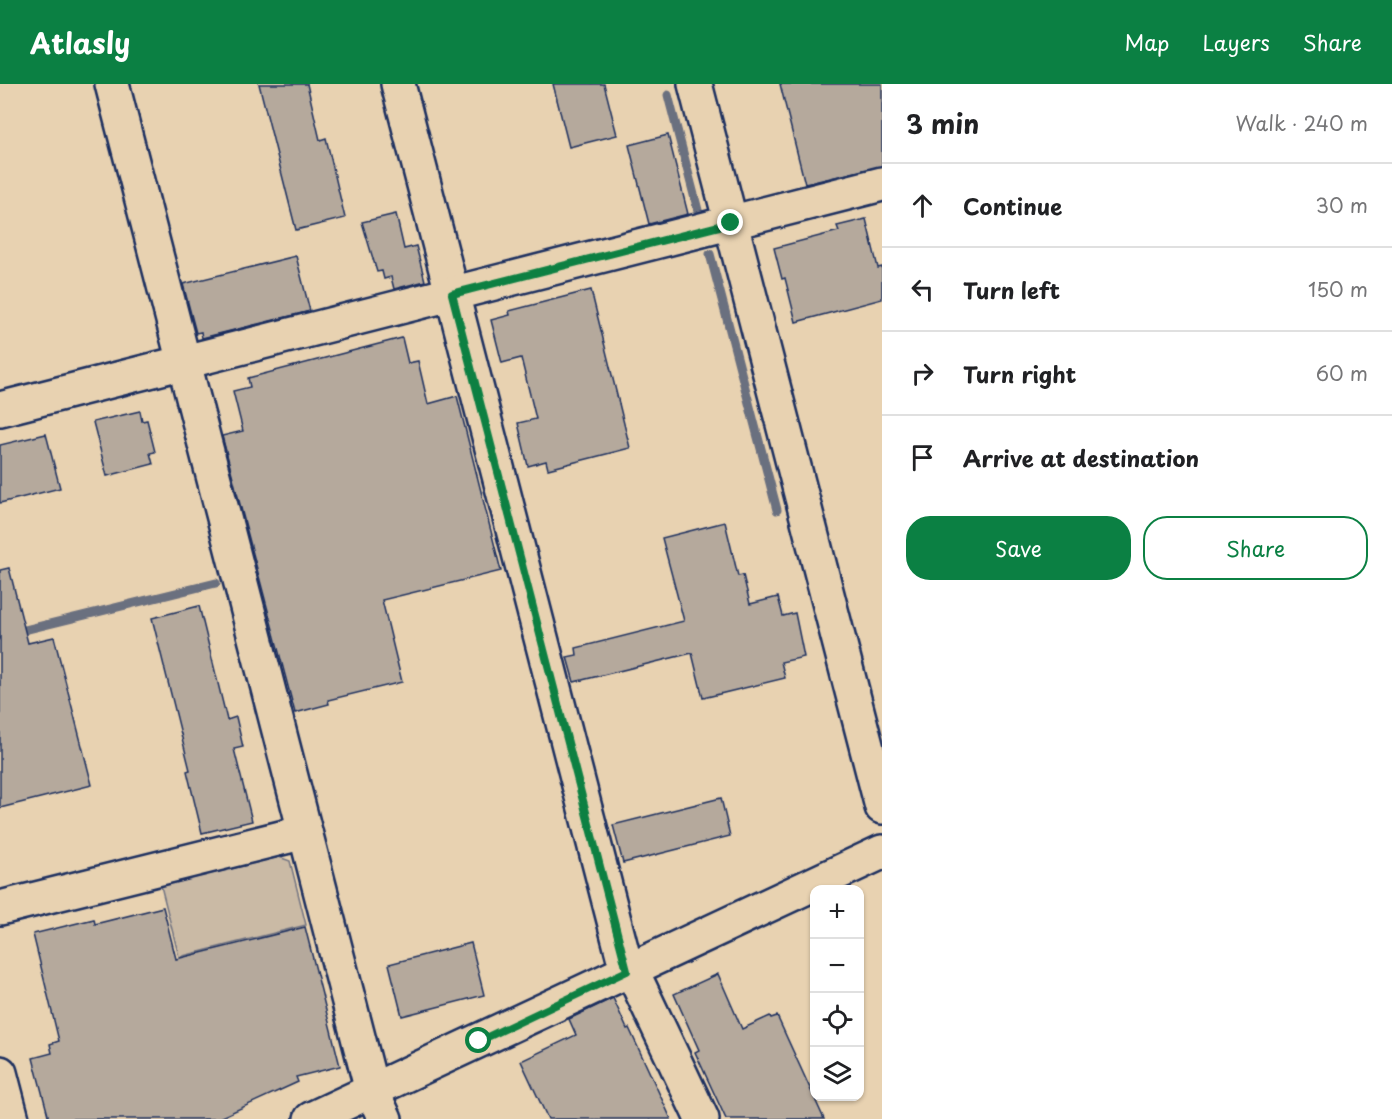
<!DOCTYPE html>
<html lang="en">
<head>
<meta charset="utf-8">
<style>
  body { margin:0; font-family:"Playpen Sans",sans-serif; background:#f6f6f6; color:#202124 }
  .controls { position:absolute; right:18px; bottom:18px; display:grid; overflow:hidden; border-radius:12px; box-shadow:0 2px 4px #0004 }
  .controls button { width:54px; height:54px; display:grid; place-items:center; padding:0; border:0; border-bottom:2px solid #e0e0e0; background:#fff; color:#202124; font:30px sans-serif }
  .stop { position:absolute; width:18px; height:18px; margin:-14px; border:4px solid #0b8043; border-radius:50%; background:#fff }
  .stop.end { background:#0b8043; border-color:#fff; box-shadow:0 2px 6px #0008 }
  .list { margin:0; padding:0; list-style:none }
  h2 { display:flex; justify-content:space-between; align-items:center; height:78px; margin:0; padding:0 24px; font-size:26px }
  h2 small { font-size:20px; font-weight:400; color:#757577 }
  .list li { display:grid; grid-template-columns:39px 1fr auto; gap:18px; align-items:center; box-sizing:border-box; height:84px; padding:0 24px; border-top:2px solid #e0e0e0 }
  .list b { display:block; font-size:22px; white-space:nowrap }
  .list em { font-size:20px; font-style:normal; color:#757577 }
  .actions { display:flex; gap:12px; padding:18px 24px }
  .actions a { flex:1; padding:14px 0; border:2px solid #0b8043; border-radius:24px; text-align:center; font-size:21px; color:#0b8043 }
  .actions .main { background:#0b8043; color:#fff }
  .icon { flex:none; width:33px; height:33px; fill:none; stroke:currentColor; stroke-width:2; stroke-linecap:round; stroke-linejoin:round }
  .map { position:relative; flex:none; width:882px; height:1035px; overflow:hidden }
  header { display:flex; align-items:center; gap:36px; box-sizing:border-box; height:84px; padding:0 30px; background:#0b8043; color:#fff }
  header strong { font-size:28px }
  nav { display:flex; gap:33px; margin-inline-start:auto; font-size:21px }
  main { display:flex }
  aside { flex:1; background:#fff }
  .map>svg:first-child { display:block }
  .green { fill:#cabaa5; stroke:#727482; stroke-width:1.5 }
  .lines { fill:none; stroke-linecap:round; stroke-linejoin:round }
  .stream { stroke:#6b6f7f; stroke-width:9 }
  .building { fill:#b5a99c; stroke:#1b2f5e; stroke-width:1.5 }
  .minor-casing { stroke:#1b2f5e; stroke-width:38 }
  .tertiary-casing { stroke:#1b2f5e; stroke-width:38 }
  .minor { stroke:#e8d2b1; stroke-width:33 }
  .tertiary { stroke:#e8d2b1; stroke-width:33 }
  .route { stroke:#0b8043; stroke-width:8 }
</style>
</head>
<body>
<header>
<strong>Atlasly</strong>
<nav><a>Map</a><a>Layers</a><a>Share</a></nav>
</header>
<main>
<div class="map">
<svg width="882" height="1035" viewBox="0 0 882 1035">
  <rect width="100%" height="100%" fill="#e8d2b1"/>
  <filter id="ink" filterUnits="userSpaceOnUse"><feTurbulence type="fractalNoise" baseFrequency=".0167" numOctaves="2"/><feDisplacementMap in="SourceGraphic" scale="12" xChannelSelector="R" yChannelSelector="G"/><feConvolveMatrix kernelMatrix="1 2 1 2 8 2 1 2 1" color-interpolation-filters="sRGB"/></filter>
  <g filter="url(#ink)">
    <path class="green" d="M 279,773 L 290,777 L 306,841 L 179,873 L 161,802 Z"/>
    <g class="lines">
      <g class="stream">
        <path d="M 668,11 L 700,134"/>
        <path d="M 710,170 L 777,426"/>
        <path d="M 0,552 L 216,499"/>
      </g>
    </g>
    <g class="building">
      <path d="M 259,0 L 307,0 L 320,56 L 326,54 L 345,134 L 296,146 Z"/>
      <path d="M 553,0 L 604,0 L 617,51 L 569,63 Z"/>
      <path d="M 780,0 L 882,0 L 882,82 L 805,100 Z"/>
      <path d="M 668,51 L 688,130 L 649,140 L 629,61 Z"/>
      <path d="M 396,130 L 404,165 L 416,162 L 425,197 L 394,205 L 391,193 L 384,195 L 382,187 L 377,188 L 362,138 Z"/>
      <path d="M 866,135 L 878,184 L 882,183 L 882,215 L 796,238 L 785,194 L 782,195 L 774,164 L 839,147 L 837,142 Z"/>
      <path d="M 296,172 L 310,227 L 202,254 L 201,248 L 196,249 L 183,200 Z"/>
      <path d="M 591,206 L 630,364 L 548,385 L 546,377 L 528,382 L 518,339 L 536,335 L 521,274 L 502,279 L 491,236 L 510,231 L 509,227 Z"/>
      <path d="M 402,254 L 408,279 L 418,277 L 428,320 L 457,312 L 501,487 L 382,516 L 402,598 L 328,616 L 329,620 L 295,629 L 222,352 L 243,347 L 233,307 L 250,303 L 248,294 Z"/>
      <path d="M 140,327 L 142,337 L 147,336 L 155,368 L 150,369 L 153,380 L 107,392 L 93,338 Z"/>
      <path d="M 46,350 L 60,404 L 0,419 L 0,361 Z"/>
      <path d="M 725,438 L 738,492 L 743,491 L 750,520 L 778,513 L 783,532 L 795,529 L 804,573 L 781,578 L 785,594 L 703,614 L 692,569 L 574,598 L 567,573 L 577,571 L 576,564 L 684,537 L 662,454 Z"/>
      <path d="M 9,484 L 28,559 L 54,553 L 92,701 L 0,724 L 0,486 Z"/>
      <path d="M 199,522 L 227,636 L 236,633 L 243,663 L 234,665 L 252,737 L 202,749 L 187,687 L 190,686 L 152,534 Z"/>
      <path d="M 721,714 L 730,752 L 623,779 L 613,741 Z"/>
      <path d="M 163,823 L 176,875 L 305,843 L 340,982 L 296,993 L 298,998 L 217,1035 L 49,1035 L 33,974 L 52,969 L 50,960 L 59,957 L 33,850 L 94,835 L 95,840 Z"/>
      <path d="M 471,859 L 484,911 L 402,932 L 389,880 Z"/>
      <path d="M 718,890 L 742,945 L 770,932 L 771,934 L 777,932 L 824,1035 L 726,1035 L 695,968 L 699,966 L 674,910 Z"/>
      <path d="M 613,914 L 627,945 L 629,944 L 671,1035 L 548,1035 L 521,977 L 576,951 L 569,935 Z"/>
    </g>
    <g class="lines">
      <g class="minor-casing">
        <g id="minor">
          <path d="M 112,0 L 372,1007 L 385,1035"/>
          <path d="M 398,0 L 627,887"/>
          <path d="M 695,0 L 882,723"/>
          <path d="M 0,325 L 882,100"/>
          <path d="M 0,824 L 305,748"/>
          <path d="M 631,885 L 702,1035"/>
          <path d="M 0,989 L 12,1035"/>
        </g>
      </g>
      <g class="tertiary-casing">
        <path id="tertiary" d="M 311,1035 L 882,768"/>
      </g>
      <use href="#minor" class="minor"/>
      <use href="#tertiary" class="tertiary"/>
    </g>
  </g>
  <g class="lines" filter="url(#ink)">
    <path class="route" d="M 479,957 L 627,887 L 452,210 L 731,139"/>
  </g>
</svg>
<div class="controls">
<button>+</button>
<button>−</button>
<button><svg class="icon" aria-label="locate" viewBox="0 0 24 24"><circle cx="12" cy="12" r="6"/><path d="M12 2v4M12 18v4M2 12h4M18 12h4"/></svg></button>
<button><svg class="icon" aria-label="layers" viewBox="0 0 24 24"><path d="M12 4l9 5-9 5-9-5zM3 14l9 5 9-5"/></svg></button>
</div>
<div class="stop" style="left:479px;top:957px"></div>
<div class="stop end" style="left:731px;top:139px"></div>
</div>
<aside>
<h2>3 min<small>Walk · 240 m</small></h2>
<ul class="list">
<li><svg class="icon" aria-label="ahead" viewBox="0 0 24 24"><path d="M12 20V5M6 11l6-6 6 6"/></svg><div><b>Continue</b></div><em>30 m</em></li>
<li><svg class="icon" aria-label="left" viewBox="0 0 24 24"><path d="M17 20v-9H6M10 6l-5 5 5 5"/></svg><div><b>Turn left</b></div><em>150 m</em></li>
<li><svg class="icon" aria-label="right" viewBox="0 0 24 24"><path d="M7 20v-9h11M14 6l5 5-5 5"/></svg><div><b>Turn right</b></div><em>60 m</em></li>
<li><svg class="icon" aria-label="arrive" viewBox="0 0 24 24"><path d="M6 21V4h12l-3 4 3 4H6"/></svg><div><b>Arrive at destination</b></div></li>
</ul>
<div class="actions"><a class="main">Save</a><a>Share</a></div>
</aside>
</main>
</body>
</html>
